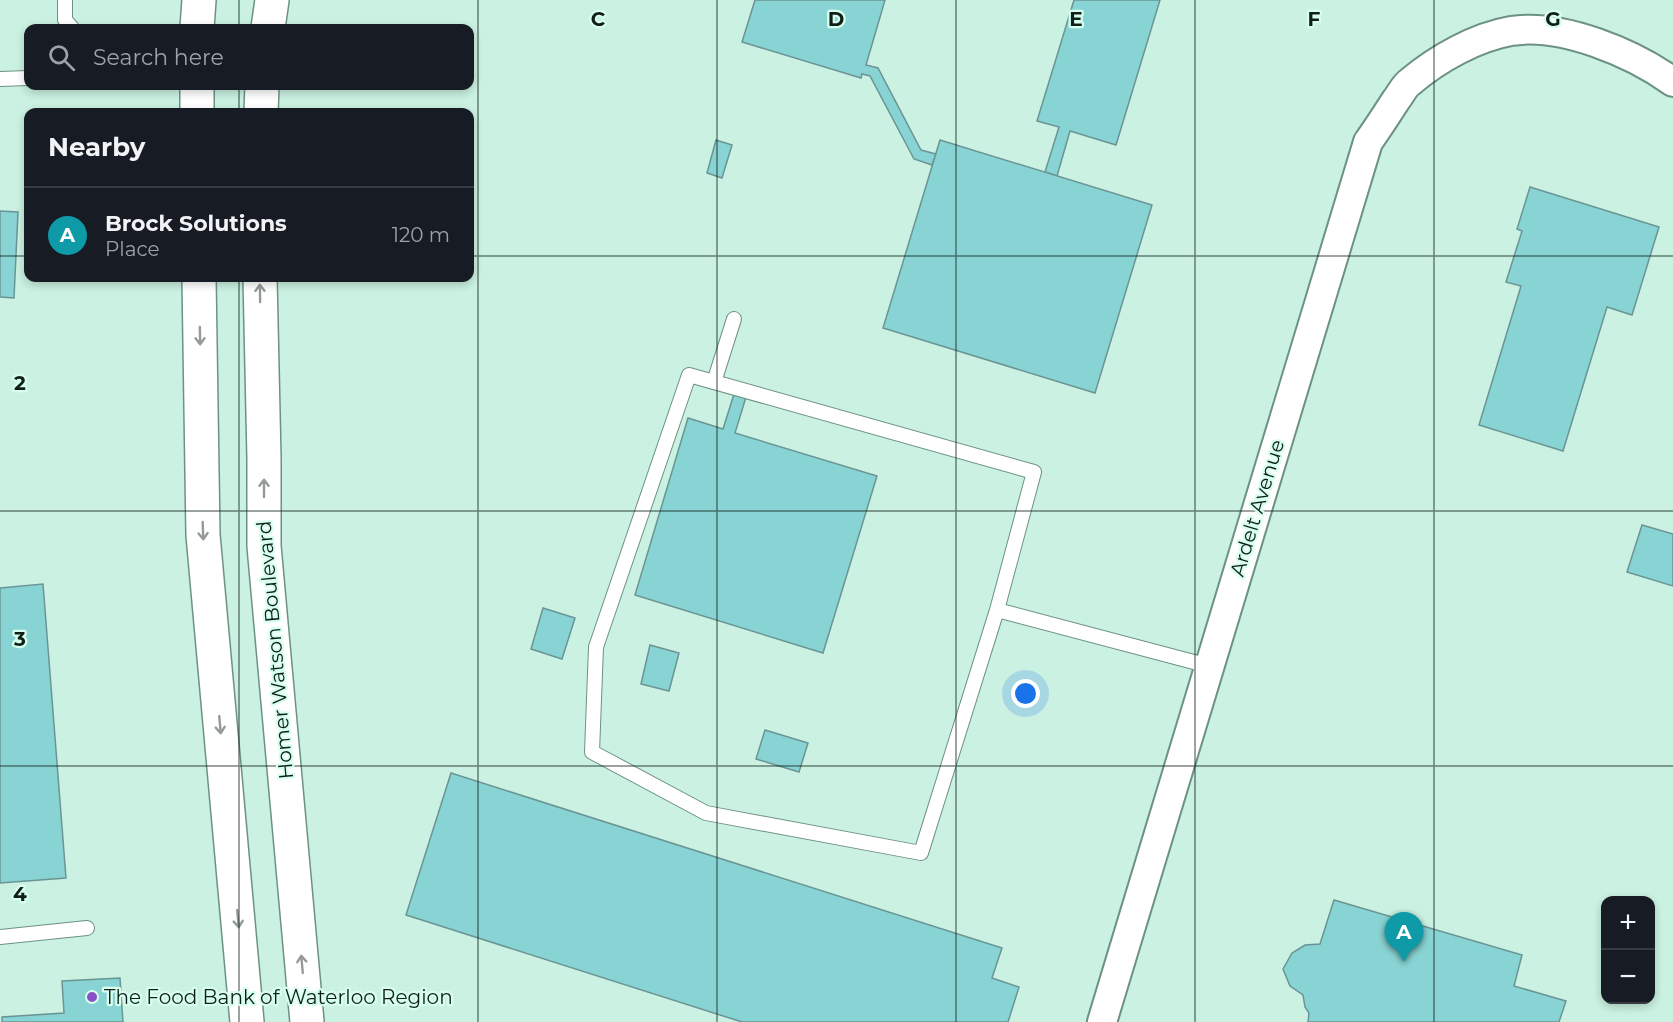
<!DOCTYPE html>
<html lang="en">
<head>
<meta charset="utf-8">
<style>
  body { margin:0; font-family:Montserrat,sans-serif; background:#242831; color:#f1f3f6 }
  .controls { position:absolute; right:18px; bottom:18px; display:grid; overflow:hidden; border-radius:12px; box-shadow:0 3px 9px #0003 }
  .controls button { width:54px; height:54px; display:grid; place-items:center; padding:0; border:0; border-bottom:2px solid #363941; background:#171b24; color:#f1f3f6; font:30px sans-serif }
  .you { position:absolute; left:1026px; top:694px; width:21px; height:21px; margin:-15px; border:4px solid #fff; border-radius:50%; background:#1a73e8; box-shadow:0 0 0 9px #1a73e833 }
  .badge { display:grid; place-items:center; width:39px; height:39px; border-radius:50%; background:#d93025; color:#fff; font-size:20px; font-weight:700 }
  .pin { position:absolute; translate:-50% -50px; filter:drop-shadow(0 2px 3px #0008) }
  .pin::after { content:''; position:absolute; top:32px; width:21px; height:18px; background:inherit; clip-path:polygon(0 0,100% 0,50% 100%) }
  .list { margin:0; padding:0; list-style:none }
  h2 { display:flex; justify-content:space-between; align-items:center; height:78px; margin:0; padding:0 24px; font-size:26px }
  h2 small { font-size:20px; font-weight:400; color:#9ea1a6 }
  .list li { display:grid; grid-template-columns:39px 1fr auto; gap:18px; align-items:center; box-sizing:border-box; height:96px; padding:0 24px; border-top:2px solid #363941 }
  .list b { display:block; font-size:22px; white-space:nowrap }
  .list p { margin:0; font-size:20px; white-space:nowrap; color:#9ea1a6 }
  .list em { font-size:20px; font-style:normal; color:#9ea1a6 }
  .icon { flex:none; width:33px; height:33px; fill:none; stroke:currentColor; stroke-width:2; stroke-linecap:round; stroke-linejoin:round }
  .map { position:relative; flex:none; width:1673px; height:1022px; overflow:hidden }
  .search { position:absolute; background:#171b24; box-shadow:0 3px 9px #0003; left:24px; top:24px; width:450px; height:66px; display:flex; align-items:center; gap:15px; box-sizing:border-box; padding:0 21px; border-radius:12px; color:#9ea1a6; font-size:22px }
  .panel { position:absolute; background:#171b24; box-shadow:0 3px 9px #0003; left:24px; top:108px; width:450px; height:174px; border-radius:12px }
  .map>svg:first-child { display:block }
  .building { fill:#88d3d3; stroke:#6a9594; stroke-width:1.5 }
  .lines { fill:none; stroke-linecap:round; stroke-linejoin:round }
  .service-casing { stroke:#6d9283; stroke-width:16 }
  .minor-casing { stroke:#6d9283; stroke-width:32 }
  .secondary-casing { stroke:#6d9283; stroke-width:36 }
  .service { stroke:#fff; stroke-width:14 }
  .minor { stroke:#fff; stroke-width:28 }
  .secondary { stroke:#fff; stroke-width:33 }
  .oneway { stroke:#949a98 }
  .grid { fill:none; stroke:#111f1a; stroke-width:1.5; stroke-opacity:0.55 }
  .poi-dot { fill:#8c50c6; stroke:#d7ffee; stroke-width:2 }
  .labels { text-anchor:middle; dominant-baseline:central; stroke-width:4.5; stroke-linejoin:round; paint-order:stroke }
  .street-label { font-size:20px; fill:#111f1a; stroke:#d7ffee }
  .poi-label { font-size:20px; fill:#111f1a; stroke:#d7ffee; text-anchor:start }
  .grid-label { font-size:20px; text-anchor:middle; font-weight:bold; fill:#111f1a; stroke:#d7ffee; stroke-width:4.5; stroke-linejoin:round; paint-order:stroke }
</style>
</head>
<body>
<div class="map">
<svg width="1673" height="1022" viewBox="0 0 1673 1022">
  <rect width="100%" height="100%" fill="#caf1e1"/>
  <g class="building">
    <path d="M 755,0 L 885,0 L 866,65 L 878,68 L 921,150 L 936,154 L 932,165 L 914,159 L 870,76 L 862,74 L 861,78 L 742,42 Z"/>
    <path d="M 1074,0 L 1160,0 L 1116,145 L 1070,131 L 1057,176 L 1045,172 L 1059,127 L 1037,121 Z"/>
    <path d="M 716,140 L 732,145 L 722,178 L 707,173 Z"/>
    <path d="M 940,140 L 1152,205 L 1095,393 L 883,328 Z"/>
    <path d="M 1530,187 L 1659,227 L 1632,315 L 1607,307 L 1563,451 L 1479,425 L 1521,286 L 1506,282 L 1522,231 L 1517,229 Z"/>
    <path d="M 0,211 L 18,212 L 14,298 L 0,297 Z"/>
    <path d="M 734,394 L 746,397 L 735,433 L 877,476 L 823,653 L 635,595 L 688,418 L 723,429 Z"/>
    <path d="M 1642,525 L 1673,534 L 1673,586 L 1627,572 Z"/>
    <path d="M 43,584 L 66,878 L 0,883 L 0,588 Z"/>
    <path d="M 543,608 L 575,618 L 562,659 L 531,649 Z"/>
    <path d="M 650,645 L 679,653 L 669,691 L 641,684 Z"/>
    <path d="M 765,730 L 808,743 L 799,772 L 756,759 Z"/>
    <path d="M 451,773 L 1002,948 L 992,978 L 1019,987 L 1008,1022 L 742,1022 L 406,915 Z"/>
    <path d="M 1334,900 L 1522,955 L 1514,986 L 1566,1001 L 1559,1022 L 1308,1022 L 1309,1013 L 1305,1007 L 1303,995 L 1290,986 L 1283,969 L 1292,953 L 1305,945 L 1320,944 Z"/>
    <path d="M 120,978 L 123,1022 L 2,1022 L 2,1017 L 64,1013 L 62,981 Z"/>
  </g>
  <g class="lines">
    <g class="service-casing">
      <g id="service">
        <path d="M 65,0 L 65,20 L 72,28"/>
        <path d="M 0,79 L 28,78"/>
        <path d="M 714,382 L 734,319"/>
        <path d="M 997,610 L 1034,472 L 689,375 L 596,647 L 592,752 L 706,813 L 921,853 L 997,610 L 1209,666"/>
        <path d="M 0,937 L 87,928"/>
      </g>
    </g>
    <g class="minor-casing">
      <path id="minor" d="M 1102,1022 L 1368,142 C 1378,128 1387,114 1396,100 C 1401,94 1404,86 1410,82 C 1437,59 1476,37 1511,31 C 1562,23 1633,53 1673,82"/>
    </g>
    <g class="secondary-casing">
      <g id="secondary">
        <path d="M 197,28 L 199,0"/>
        <path d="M 268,28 L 272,0"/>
        <path d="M 197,86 L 197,112"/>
        <path d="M 261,112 L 262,86"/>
        <path d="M 199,278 L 203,535 L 247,1022"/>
        <path d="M 260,278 L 264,459 L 264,546 L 307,1022"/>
      </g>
    </g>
    <use href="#service" class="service"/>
    <use href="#minor" class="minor"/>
    <use href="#secondary" class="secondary"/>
  </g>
  <defs><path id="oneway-shaft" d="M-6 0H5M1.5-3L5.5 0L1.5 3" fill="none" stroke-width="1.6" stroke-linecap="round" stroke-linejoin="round" transform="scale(1.5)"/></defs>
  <g class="oneway">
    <use href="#oneway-shaft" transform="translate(260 293) rotate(-91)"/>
    <use href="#oneway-shaft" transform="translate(200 336) rotate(89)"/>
    <use href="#oneway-shaft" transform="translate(264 488) rotate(-90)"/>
    <use href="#oneway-shaft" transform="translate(203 531) rotate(88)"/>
    <use href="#oneway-shaft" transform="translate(220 725) rotate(85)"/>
    <use href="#oneway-shaft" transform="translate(238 919) rotate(85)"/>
    <use href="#oneway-shaft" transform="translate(302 964) rotate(-95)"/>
  </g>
  <path class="grid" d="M 239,0 L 239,28M 478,0 L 478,1022M 717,0 L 717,1022M 956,0 L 956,1022M 1195,0 L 1195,1022M 1434,0 L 1434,1022M 239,86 L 239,112M 0,256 L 28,256M 470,256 L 1673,256M 239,278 L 239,1022M 0,511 L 1673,511M 0,766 L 1673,766"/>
  <circle class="poi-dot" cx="92" cy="997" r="6"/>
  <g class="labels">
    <g class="street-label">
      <text transform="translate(1257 508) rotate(-73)">Ardelt Avenue</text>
      <text transform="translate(275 650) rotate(-95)">Homer Watson Boulevard</text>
    </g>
    <g class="poi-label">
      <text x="104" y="997">The Food Bank of Waterloo Region</text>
    </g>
  </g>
  <g class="grid-label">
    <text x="598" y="26">C</text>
    <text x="836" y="26">D</text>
    <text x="1076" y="26">E</text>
    <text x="1314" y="26">F</text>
    <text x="1553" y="26">G</text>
    <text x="20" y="390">2</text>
    <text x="20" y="646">3</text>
    <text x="20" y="901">4</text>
  </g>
</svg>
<div class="controls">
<button>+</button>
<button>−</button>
</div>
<div class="you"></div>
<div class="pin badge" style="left:1404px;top:962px;background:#0f9aa8">A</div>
<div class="search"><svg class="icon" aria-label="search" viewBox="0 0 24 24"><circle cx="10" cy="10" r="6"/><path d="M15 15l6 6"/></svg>Search here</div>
<section class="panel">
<h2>Nearby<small></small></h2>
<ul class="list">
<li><span class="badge" style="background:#0f9aa8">A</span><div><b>Brock Solutions</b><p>Place</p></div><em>120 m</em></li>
</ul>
</section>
</div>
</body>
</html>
